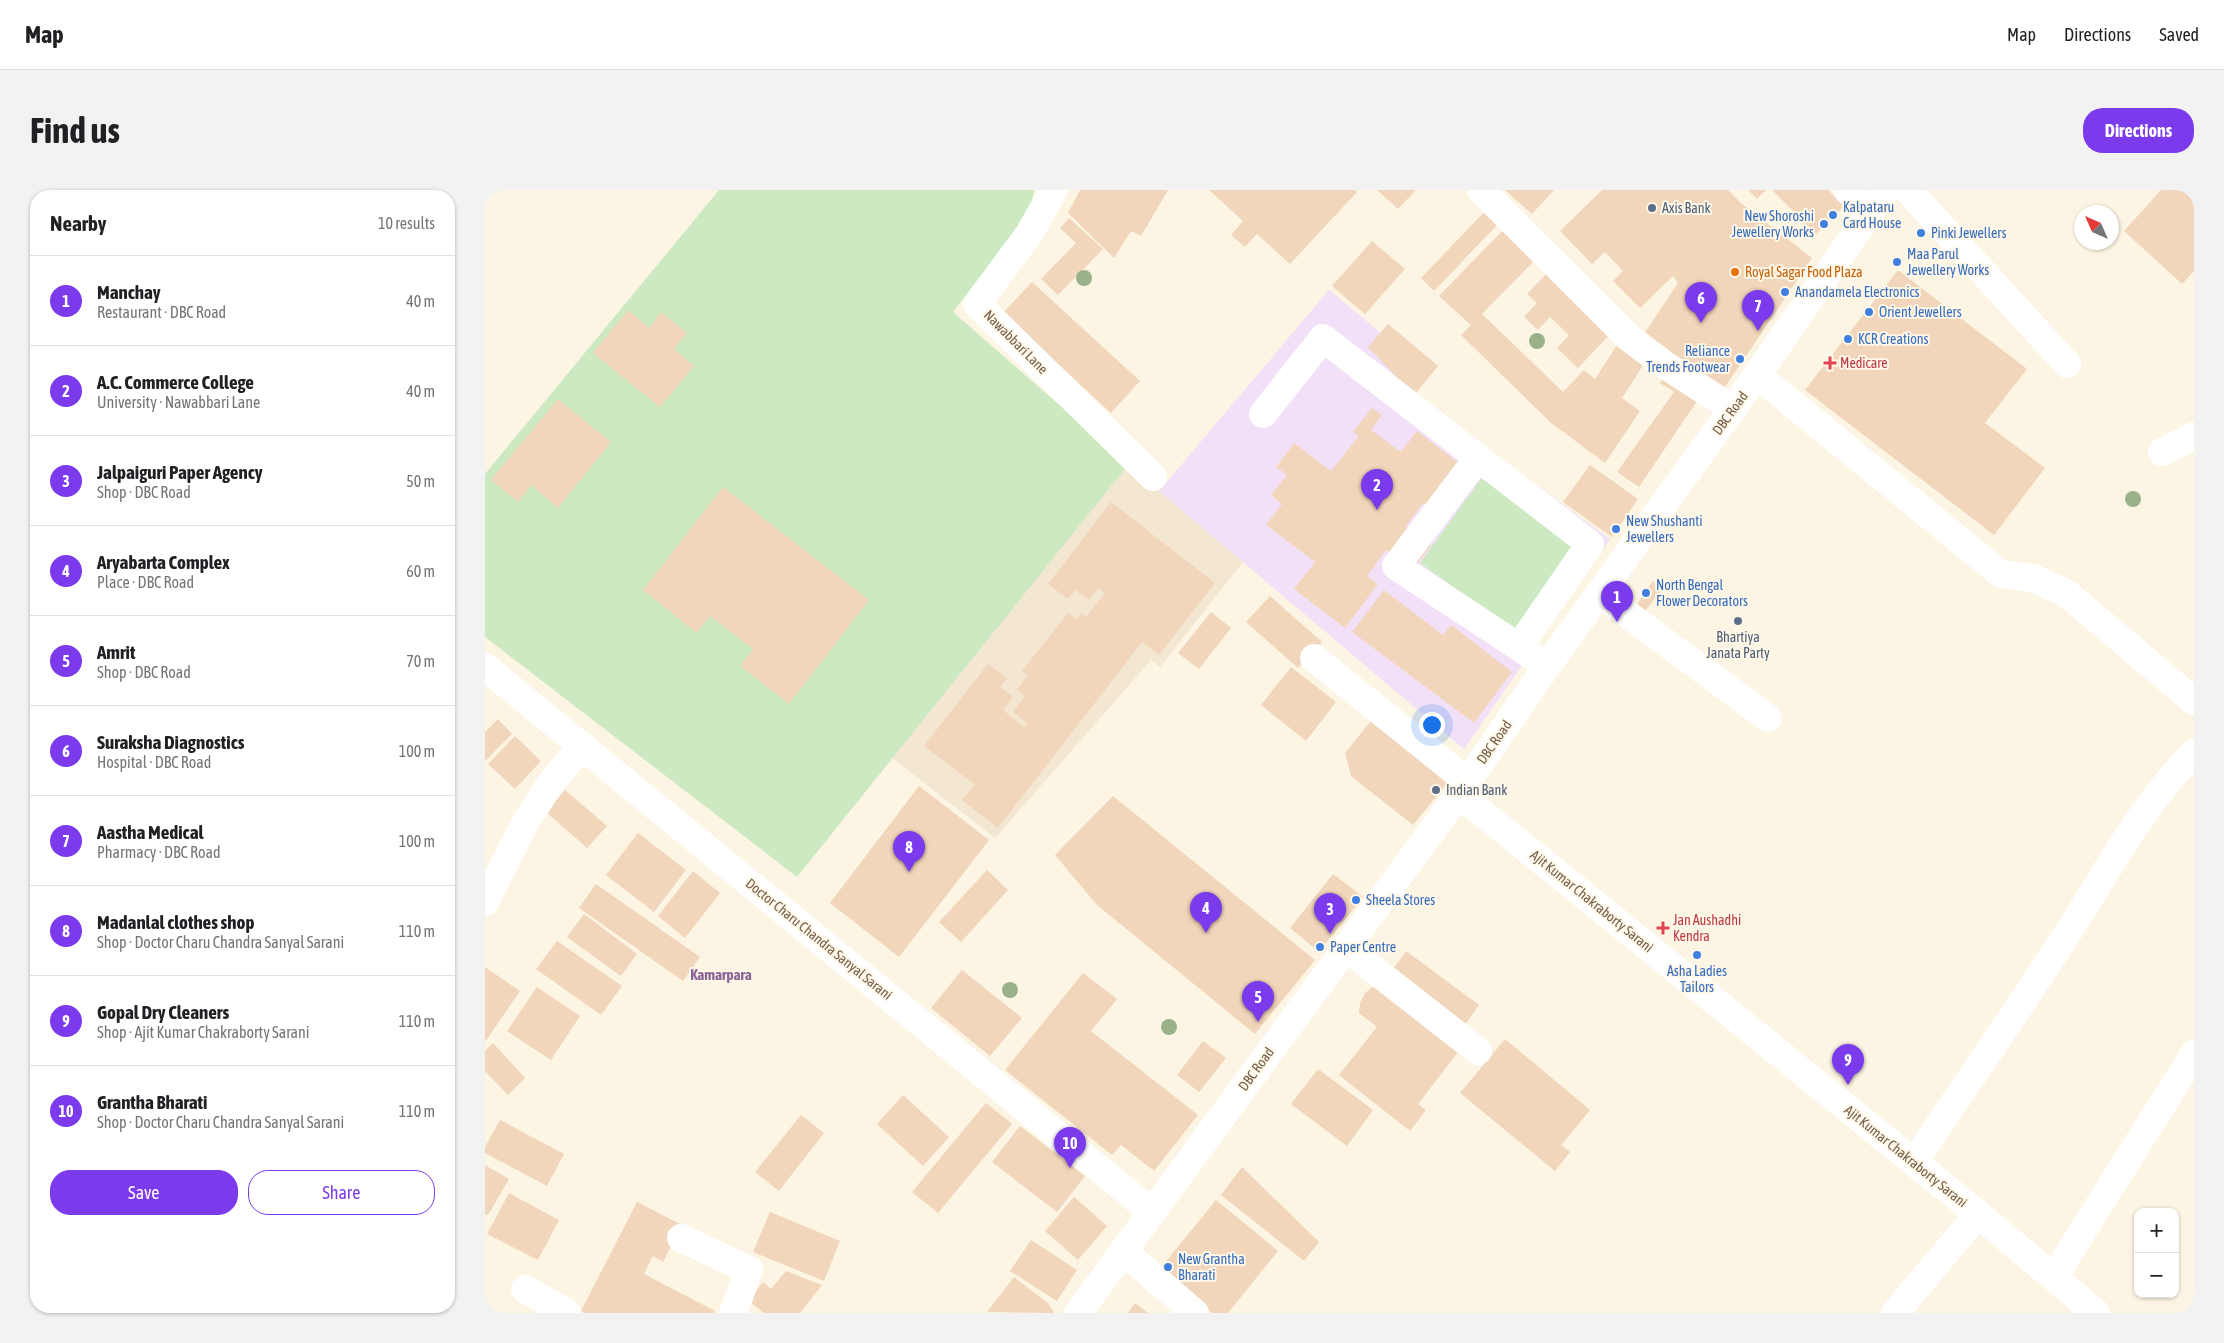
<!DOCTYPE html>
<html lang="en">
<head>
<meta charset="utf-8">
<style>
  body { margin:0; font-family:"Asap Condensed",sans-serif; background:#f2f2f2; color:#202124 }
  .controls { position:absolute; right:15px; bottom:15px; display:grid; overflow:hidden; border-radius:10px; box-shadow:0 1px 4px #0004 }
  .controls button { width:45px; height:45px; display:grid; place-items:center; padding:0; border:0; border-bottom:1px solid #e0e0e0; background:#fff; color:#202124; font:25px sans-serif }
  .compass { position:absolute; left:1589px; top:15px; width:45px; height:45px; border-radius:50%; background:#fff; box-shadow:0 1px 4px #0004; rotate:315deg }
  .you { position:absolute; left:946px; top:534px; width:18px; height:18px; margin:-12px; border:4px solid #fff; border-radius:50%; background:#1a73e8; box-shadow:0 0 0 8px #1a73e833 }
  .badge { display:grid; place-items:center; width:32px; height:32px; border-radius:50%; background:#7c3aed; color:#fff; font-size:16px; font-weight:700 }
  .pin { position:absolute; translate:-50% -41px; filter:drop-shadow(0 1px 2px #0008) }
  .pin::after { content:''; position:absolute; top:26px; width:18px; height:15px; background:inherit; clip-path:polygon(0 0,100% 0,50% 100%) }
  .list { margin:0; padding:0; list-style:none }
  h2 { display:flex; justify-content:space-between; align-items:center; height:65px; margin:0; padding:0 20px; font-size:21px }
  h2 small { font-size:16px; font-weight:400; color:#757577 }
  .list li { display:grid; grid-template-columns:32px 1fr auto; gap:15px; align-items:center; box-sizing:border-box; height:90px; padding:0 20px; border-top:1px solid #e0e0e0 }
  .list b { display:block; font-size:19px; white-space:nowrap }
  .list p { margin:0; font-size:16px; white-space:nowrap; color:#757577 }
  .list em { font-size:16px; font-style:normal; color:#757577 }
  .actions { display:flex; gap:10px; padding:15px 20px }
  .actions a { flex:1; padding:11px 0; border:1px solid #7c3aed; border-radius:20px; text-align:center; font-size:18px; color:#7c3aed }
  .actions .main { background:#7c3aed; color:#fff }
  .map { position:relative; flex:none; width:1709px; height:1123px; overflow:hidden; border-radius:20px }
  header { display:flex; align-items:center; gap:30px; box-sizing:border-box; height:70px; padding:0 25px; background:#fff; border-bottom:1px solid #e0e0e0 }
  header strong { font-size:24px }
  nav { display:flex; gap:28px; margin-inline-start:auto; font-size:18px }
  .intro { display:flex; align-items:center; justify-content:space-between; box-sizing:border-box; height:120px; padding:0 30px }
  h1 { margin:0; font-size:35px }
  .button { padding:12px 22px; border-radius:20px; background:#7c3aed; color:#fff; font-size:18px; font-weight:700 }
  main { display:flex; gap:30px; padding:0 30px }
  aside { flex:1; background:#fff; border-radius:20px; box-shadow:0 1px 4px #0004 }
  .map>svg:first-child { display:block }
  .residential { fill:#f3e7d1 }
  .education { fill:#f2e0f8 }
  .green { fill:#cde9c2 }
  .building { fill:#f1d6bb }
  .lines { fill:none; stroke-linecap:round; stroke-linejoin:round }
  .minor { stroke:#fff; stroke-width:28 }
  .tree { fill:#9bb18a }
  .service-dot { fill:#5c6f8a; stroke:#fff8e9; stroke-width:2 }
  .shop-dot { fill:#3f7fe0; stroke:#fff8e9; stroke-width:2 }
  .food-dot { fill:#e8710a; stroke:#fff8e9; stroke-width:2 }
  .health-dot { fill:#e0444e; stroke:#fff8e9; stroke-width:2 }
  .labels { text-anchor:middle; dominant-baseline:central; stroke-width:4; stroke-linejoin:round; paint-order:stroke }
  .shop-label { font-size:14px; fill:#366cbe; stroke:#fff8e9; text-anchor:start }
  .service-label { font-size:14px; fill:#4e5e75; stroke:#fff8e9; text-anchor:start }
  .food-label { font-size:14px; fill:#c56008; stroke:#fff8e9; text-anchor:start }
  .street-label { font-size:14px; fill:#735d49; stroke:#fff8e9 }
  .health-label { font-size:14px; fill:#be3a42; stroke:#fff8e9; text-anchor:start }
  .neighbourhood-label { font-size:15px; font-weight:bold; fill:#8b6597; stroke:#fff8e9 }
</style>
</head>
<body>
<header>
<strong>Map</strong>
<nav><a>Map</a><a>Directions</a><a>Saved</a></nav>
</header>
<div class="intro"><h1>Find us</h1><a class="button">Directions</a></div>
<main>
<aside>
<h2>Nearby<small>10 results</small></h2>
<ul class="list">
<li><span class="badge">1</span><div><b>Manchay</b><p>Restaurant · DBC Road</p></div><em>40 m</em></li>
<li><span class="badge">2</span><div><b>A.C. Commerce College</b><p>University · Nawabbari Lane</p></div><em>40 m</em></li>
<li><span class="badge">3</span><div><b>Jalpaiguri Paper Agency</b><p>Shop · DBC Road</p></div><em>50 m</em></li>
<li><span class="badge">4</span><div><b>Aryabarta Complex</b><p>Place · DBC Road</p></div><em>60 m</em></li>
<li><span class="badge">5</span><div><b>Amrit</b><p>Shop · DBC Road</p></div><em>70 m</em></li>
<li><span class="badge">6</span><div><b>Suraksha Diagnostics</b><p>Hospital · DBC Road</p></div><em>100 m</em></li>
<li><span class="badge">7</span><div><b>Aastha Medical</b><p>Pharmacy · DBC Road</p></div><em>100 m</em></li>
<li><span class="badge">8</span><div><b>Madanlal clothes shop</b><p>Shop · Doctor Charu Chandra Sanyal Sarani</p></div><em>110 m</em></li>
<li><span class="badge">9</span><div><b>Gopal Dry Cleaners</b><p>Shop · Ajit Kumar Chakraborty Sarani</p></div><em>110 m</em></li>
<li><span class="badge">10</span><div><b>Grantha Bharati</b><p>Shop · Doctor Charu Chandra Sanyal Sarani</p></div><em>110 m</em></li>
</ul>
<div class="actions"><a class="main">Save</a><a>Share</a></div>
</aside>
<div class="map">
<svg width="1709" height="1123" viewBox="0 0 1709 1123">
  <rect width="100%" height="100%" fill="#fcf5e3"/>
  <path class="residential" d="M 639,277 L 674,301 L 758,372 L 675,477 L 666,470 L 510,648 L 407,568 Z"/>
  <path class="education" d="M 844,100 L 896,143 L 903,134 L 953,176 L 929,205 L 1125,349 L 979,559 L 674,301 Z"/>
  <g class="green">
    <path d="M 234,0 L 549,0 C 549,27 487,97 468,122 L 643,275 L 312,687 L 0,447 L 0,284 Z"/>
    <path d="M 1001,282 L 1097,351 L 1030,442 L 935,373 Z"/>
  </g>
  <g class="building">
    <path d="M 595,0 L 683,0 L 656,46 L 646,41 L 629,68 L 583,23 Z"/>
    <path d="M 724,0 L 870,0 L 872,2 L 805,74 L 772,44 L 760,57 L 746,45 L 758,31 Z"/>
    <path d="M 892,0 L 931,0 L 913,19 Z"/>
    <path d="M 1020,0 L 1069,0 L 1047,24 Z"/>
    <path d="M 1117,0 L 1243,0 L 1257,14 L 1327,68 L 1238,200 L 1157,147 L 1193,93 L 1188,86 L 1155,118 L 1128,91 L 1138,81 L 1120,62 L 1107,74 L 1075,41 Z"/>
    <path d="M 1263,0 L 1281,0 L 1272,9 Z"/>
    <path d="M 1287,0 L 1343,0 L 1359,16 L 1331,44 Z"/>
    <path d="M 1676,0 L 1709,0 L 1709,81 L 1697,94 L 1639,41 Z"/>
    <path d="M 1002,19 L 1015,32 L 949,101 L 936,88 Z"/>
    <path d="M 584,28 L 618,59 L 573,105 L 556,89 L 591,53 L 575,38 Z"/>
    <path d="M 1023,35 L 1054,66 L 997,124 L 1078,202 L 1099,180 L 1110,189 L 1132,155 L 1159,174 L 1137,208 L 1155,221 L 1120,273 L 1065,232 L 976,145 L 986,135 L 954,106 Z"/>
    <path d="M 887,51 L 920,79 L 880,124 L 847,96 Z"/>
    <path d="M 1066,79 L 1129,140 L 1093,178 L 1072,158 L 1084,145 L 1065,127 L 1053,140 L 1039,127 L 1052,113 L 1042,104 Z"/>
    <path d="M 1413,80 L 1542,179 L 1500,233 L 1560,278 L 1509,345 L 1320,200 Z"/>
    <path d="M 547,92 L 655,191 L 626,223 L 518,123 Z"/>
    <path d="M 143,120 L 164,138 L 176,122 L 202,143 L 189,159 L 209,176 L 175,217 L 108,163 Z"/>
    <path d="M 903,134 L 953,176 L 929,205 L 883,157 Z"/>
    <path d="M 1181,185 L 1214,208 L 1154,297 L 1132,282 L 1189,202 L 1175,193 Z"/>
    <path d="M 73,209 L 126,252 L 73,318 L 46,295 L 33,312 L 6,290 Z"/>
    <path d="M 887,218 L 897,225 L 886,240 L 916,262 L 932,241 L 981,279 L 949,321 L 938,313 L 921,336 L 946,356 L 927,380 L 901,360 L 882,386 L 893,394 L 860,438 L 809,399 L 830,372 L 781,335 L 797,314 L 786,305 L 802,285 L 791,277 L 809,253 L 846,281 L 874,246 L 868,242 Z"/>
    <path d="M 1105,275 L 1153,309 L 1127,347 L 1078,312 Z"/>
    <path d="M 238,297 L 384,410 L 304,514 L 255,476 L 268,459 L 225,426 L 212,443 L 158,400 Z"/>
    <path d="M 626,312 L 730,393 L 674,465 L 657,452 L 513,638 L 477,610 L 490,595 L 439,556 L 503,474 L 522,488 L 515,497 L 528,507 L 518,520 L 539,537 L 542,533 L 528,522 L 540,506 L 532,500 L 543,485 L 537,481 L 583,423 L 592,429 L 596,423 L 601,427 L 620,403 L 613,398 L 604,410 L 590,400 L 583,409 L 563,394 Z"/>
    <path d="M 1168,391 L 1177,398 L 1159,423 L 1150,417 Z"/>
    <path d="M 899,400 L 958,445 L 966,435 L 1027,482 L 989,533 L 867,442 Z"/>
    <path d="M 785,406 L 837,452 L 813,478 L 761,432 Z"/>
    <path d="M 726,422 L 746,438 L 714,479 L 693,463 Z"/>
    <path d="M 806,477 L 851,512 L 821,551 L 776,515 Z"/>
    <path d="M 890,526 L 967,587 L 928,635 L 866,586 L 860,563 Z"/>
    <path d="M 13,529 L 27,544 L 0,571 L 0,542 Z"/>
    <path d="M 30,546 L 56,571 L 30,599 L 3,574 Z"/>
    <path d="M 434,596 L 504,650 L 414,767 L 345,713 Z"/>
    <path d="M 80,600 L 122,636 L 102,658 L 61,622 Z"/>
    <path d="M 628,606 L 830,770 L 770,844 L 612,715 L 570,665 Z"/>
    <path d="M 153,643 L 201,680 L 169,722 L 121,685 Z"/>
    <path d="M 502,680 L 523,700 L 476,752 L 454,732 Z"/>
    <path d="M 208,681 L 235,703 L 200,748 L 173,726 Z"/>
    <path d="M 848,684 L 878,707 L 834,762 L 805,738 Z"/>
    <path d="M 111,694 L 215,767 L 198,791 L 94,718 Z"/>
    <path d="M 99,724 L 152,764 L 136,786 L 82,747 Z"/>
    <path d="M 72,751 L 137,796 L 116,825 L 51,779 Z"/>
    <path d="M 921,761 L 994,815 L 979,836 L 906,782 Z"/>
    <path d="M 0,777 L 35,801 L 0,852 Z"/>
    <path d="M 477,780 L 537,828 L 505,866 L 446,818 Z"/>
    <path d="M 598,783 L 632,809 L 606,841 L 713,925 L 669,981 L 636,955 L 627,965 L 520,880 Z"/>
    <path d="M 889,796 L 977,857 L 933,914 L 941,920 L 925,941 L 854,885 L 892,837 L 874,823 L 875,813 L 880,803 Z"/>
    <path d="M 52,797 L 95,826 L 66,870 L 22,841 Z"/>
    <path d="M 1020,849 L 1105,920 L 1076,955 L 1085,962 L 1070,981 L 975,903 Z"/>
    <path d="M 718,851 L 741,868 L 714,902 L 692,885 Z"/>
    <path d="M 8,853 L 40,888 L 23,905 L 0,881 L 0,861 Z"/>
    <path d="M 833,879 L 888,920 L 862,956 L 806,914 Z"/>
    <path d="M 418,905 L 464,947 L 438,976 L 392,934 Z"/>
    <path d="M 501,913 L 527,934 L 453,1023 L 427,1002 Z"/>
    <path d="M 316,925 L 339,943 L 294,1001 L 270,982 Z"/>
    <path d="M 15,930 L 79,964 L 62,996 L 0,963 L 0,957 Z"/>
    <path d="M 535,936 L 600,986 L 572,1022 L 507,972 Z"/>
    <path d="M 0,975 L 24,989 L 3,1025 L 0,1024 Z"/>
    <path d="M 757,977 L 834,1052 L 819,1071 L 736,1005 Z"/>
    <path d="M 24,1003 L 74,1030 L 53,1070 L 2,1044 Z"/>
    <path d="M 589,1007 L 622,1036 L 593,1070 L 560,1041 Z"/>
    <path d="M 731,1010 L 793,1061 L 743,1123 L 727,1123 L 674,1080 Z"/>
    <path d="M 152,1012 L 197,1035 L 178,1072 L 168,1066 L 159,1084 L 230,1121 L 229,1123 L 100,1123 L 96,1121 Z"/>
    <path d="M 285,1022 L 355,1051 L 339,1091 L 268,1062 Z"/>
    <path d="M 546,1050 L 592,1080 L 572,1111 L 525,1081 Z"/>
    <path d="M 301,1081 L 337,1095 L 315,1123 L 279,1123 L 263,1110 L 278,1092 L 286,1099 Z"/>
    <path d="M 529,1087 L 564,1114 L 569,1123 L 502,1122 Z"/>
    <path d="M 650,1113 L 663,1123 L 643,1123 Z"/>
  </g>
  <g class="lines">
    <g class="minor">
      <path d="M 569,0 L 544,44 L 492,114 L 668,287"/>
      <path d="M 996,0 L 1143,147 L 1180,175 L 1248,219"/>
      <path d="M 1362,0 L 1385,22"/>
      <path d="M 1423,0 L 1582,174"/>
      <path d="M 1272,185 L 1516,384 L 1548,388 L 1581,403 L 1709,511"/>
      <path d="M 778,224 L 838,148 L 1105,354 L 1034,457"/>
      <path d="M 1677,262 L 1709,246"/>
      <path d="M 993,268 L 911,376 L 1049,467"/>
      <path d="M 1115,404 L 1283,528"/>
      <path d="M 829,468 L 982,591"/>
      <path d="M 0,477 L 667,1022"/>
      <path d="M 974,604 L 1493,1024 L 1611,1123"/>
      <path d="M 0,712 L 40,633 L 65,594 L 97,556"/>
      <path d="M 860,757 L 993,861"/>
      <path d="M 1429,972 C 1482,893 1536,816 1587,736 C 1626,675 1658,614 1709,563"/>
      <path d="M 196,1048 L 264,1080 L 248,1123"/>
      <path d="M 638,1061 L 710,1123"/>
      <path d="M 1569,1087 L 1709,864"/>
      <path d="M 40,1099 L 82,1123"/>
      <path d="M 593,1123 L 974,604 L 1062,476 L 1272,185 L 1401,0"/>
      <path d="M 1410,1123 L 1493,1024"/>
    </g>
  </g>
  <g class="tree">
    <circle cx="599" cy="88" r="8"/>
    <circle cx="1052" cy="151" r="8"/>
    <circle cx="1648" cy="309" r="8"/>
    <circle cx="525" cy="800" r="8"/>
    <circle cx="684" cy="837" r="8"/>
  </g>
  <g class="service-dot">
    <circle cx="1167" cy="18" r="5"/>
    <circle cx="1253" cy="431" r="5"/>
    <circle cx="951" cy="600" r="5"/>
  </g>
  <g class="shop-dot">
    <circle cx="1348" cy="25" r="5"/>
    <circle cx="1339" cy="34" r="5"/>
    <circle cx="1436" cy="43" r="5"/>
    <circle cx="1412" cy="72" r="5"/>
    <circle cx="1300" cy="102" r="5"/>
    <circle cx="1384" cy="122" r="5"/>
    <circle cx="1363" cy="149" r="5"/>
    <circle cx="1255" cy="169" r="5"/>
    <circle cx="1131" cy="339" r="5"/>
    <circle cx="1161" cy="403" r="5"/>
    <circle cx="871" cy="710" r="5"/>
    <circle cx="835" cy="757" r="5"/>
    <circle cx="1212" cy="765" r="5"/>
    <circle cx="683" cy="1077" r="5"/>
  </g>
  <circle class="food-dot" cx="1250" cy="82" r="5"/>
  <g class="health-dot">
    <path d="M1342.5 165.5h5v5h5v5h-5v5h-5v-5h-5v-5h5z"/>
    <path d="M1175.5 730.5h5v5h5v5h-5v5h-5v-5h-5v-5h5z"/>
  </g>
  <g class="labels">
    <g class="shop-label">
      <text x="1358" y="17">Kalpataru<tspan x="1358" dy="16">Card House</tspan></text>
      <text x="1329" y="26" text-anchor="end">New Shoroshi<tspan x="1329" dy="16">Jewellery Works</tspan></text>
      <text x="1446" y="43">Pinki Jewellers</text>
      <text x="1422" y="64">Maa Parul<tspan x="1422" dy="16">Jewellery Works</tspan></text>
      <text x="1310" y="102">Anandamela Electronics</text>
      <text x="1394" y="122">Orient Jewellers</text>
      <text x="1373" y="149">KCR Creations</text>
      <text x="1245" y="161" text-anchor="end">Reliance<tspan x="1245" dy="16">Trends Footwear</tspan></text>
      <text x="1141" y="331">New Shushanti<tspan x="1141" dy="16">Jewellers</tspan></text>
      <text x="1171" y="395">North Bengal<tspan x="1171" dy="16">Flower Decorators</tspan></text>
      <text x="881" y="710">Sheela Stores</text>
      <text x="845" y="757">Paper Centre</text>
      <text x="1212" y="781" text-anchor="middle">Asha Ladies<tspan x="1212" dy="16">Tailors</tspan></text>
      <text x="693" y="1069">New Grantha<tspan x="693" dy="16">Bharati</tspan></text>
    </g>
    <g class="service-label">
      <text x="1177" y="18">Axis Bank</text>
      <text x="1253" y="447" text-anchor="middle">Bhartiya<tspan x="1253" dy="16">Janata Party</tspan></text>
      <text x="961" y="600">Indian Bank</text>
    </g>
    <g class="food-label">
      <text x="1260" y="82">Royal Sagar Food Plaza</text>
    </g>
    <g class="street-label">
      <text transform="translate(531 152) rotate(45)">Nawabbari Lane</text>
      <text transform="translate(1245 223) rotate(-54)">DBC Road</text>
      <text transform="translate(1009 552) rotate(-55)">DBC Road</text>
      <text transform="translate(1107 711) rotate(39)">Ajit Kumar Chakraborty Sarani</text>
      <text transform="translate(334 749) rotate(39)">Doctor Charu Chandra Sanyal Sarani</text>
      <text transform="translate(771 879) rotate(-54)">DBC Road</text>
      <text transform="translate(1421 966) rotate(39)">Ajit Kumar Chakraborty Sarani</text>
    </g>
    <g class="health-label">
      <text x="1355" y="173">Medicare</text>
      <text x="1188" y="730">Jan Aushadhi<tspan x="1188" dy="16">Kendra</tspan></text>
    </g>
    <g class="neighbourhood-label">
      <text x="236" y="784">Kamarpara</text>
    </g>
  </g>
</svg>
<div class="controls">
<button>+</button>
<button>−</button>
</div>
<svg class="compass" viewBox="-18 -18 36 36"><path d="M0-13l5 13h-10z" fill="#e53935"/><path d="M0 13l5-13h-10z" fill="#757577"/></svg>
<div class="you"></div>
<div class="pin badge" style="left:1132px;top:432px">1</div>
<div class="pin badge" style="left:892px;top:320px">2</div>
<div class="pin badge" style="left:845px;top:744px">3</div>
<div class="pin badge" style="left:721px;top:743px">4</div>
<div class="pin badge" style="left:773px;top:832px">5</div>
<div class="pin badge" style="left:1216px;top:133px">6</div>
<div class="pin badge" style="left:1273px;top:141px">7</div>
<div class="pin badge" style="left:424px;top:682px">8</div>
<div class="pin badge" style="left:1363px;top:895px">9</div>
<div class="pin badge" style="left:585px;top:978px">10</div>
</div>
</main>
</body>
</html>
